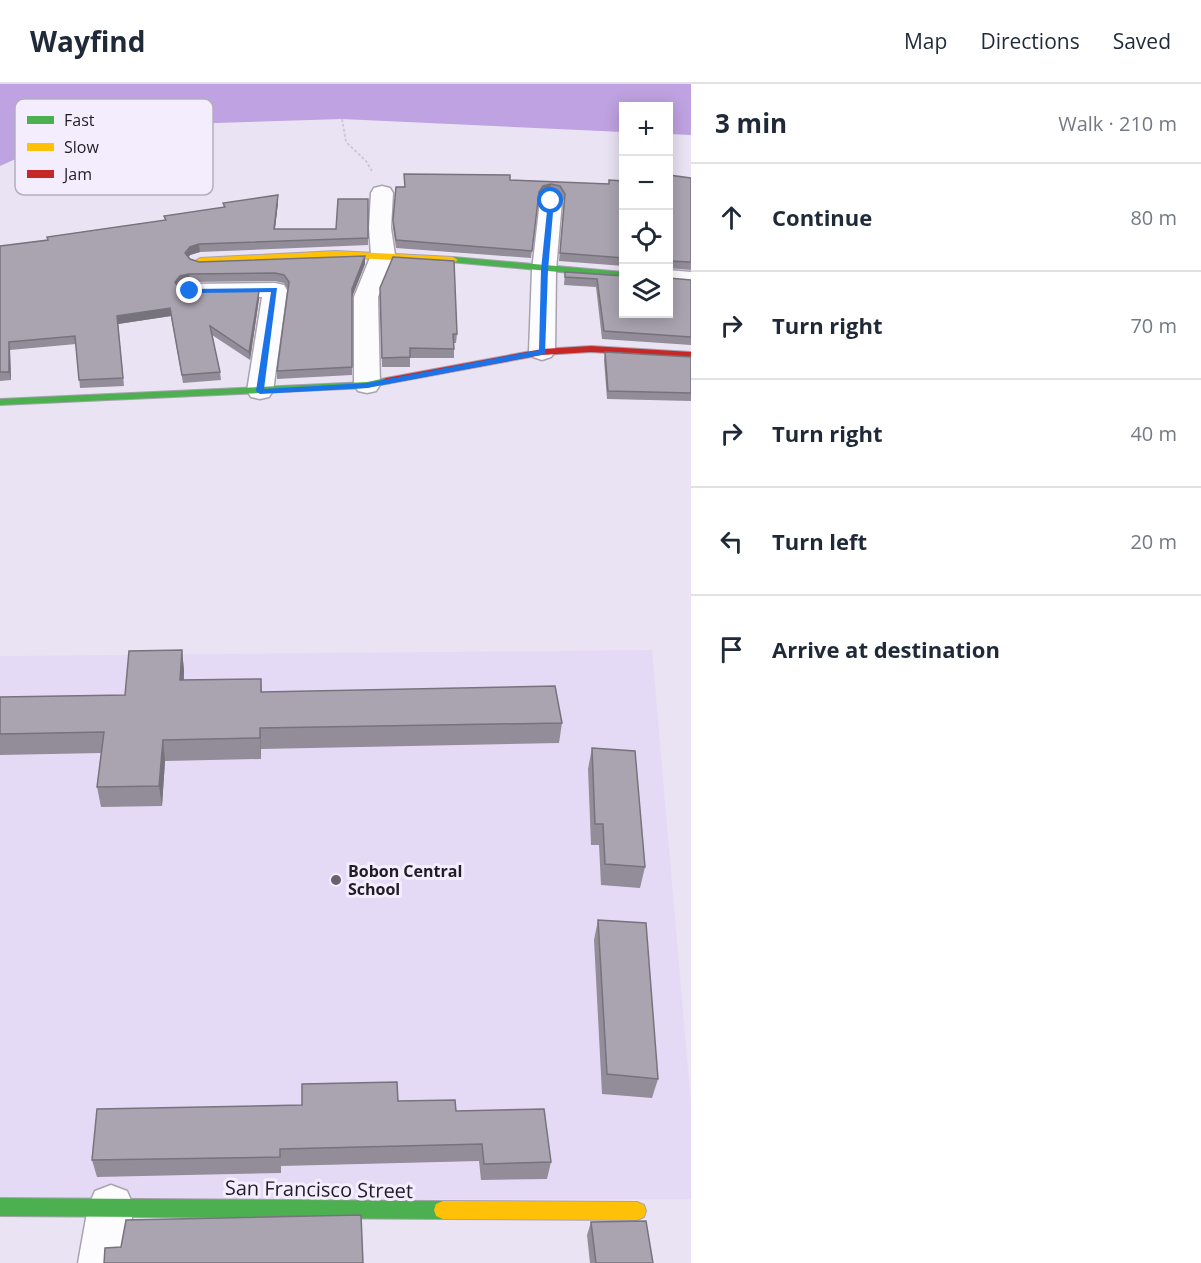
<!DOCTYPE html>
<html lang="en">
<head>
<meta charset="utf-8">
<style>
  body { margin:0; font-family:"Open Sans",sans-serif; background:#f6f6f7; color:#1f2937 }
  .controls { position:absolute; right:18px; top:18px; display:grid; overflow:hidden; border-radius:0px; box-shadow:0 3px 15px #0003 }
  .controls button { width:54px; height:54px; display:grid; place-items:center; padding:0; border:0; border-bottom:2px solid #e0e1e3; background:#fff; color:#1f2937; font:30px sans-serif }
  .stop { position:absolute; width:18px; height:18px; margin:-14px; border:4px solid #1a73e8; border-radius:50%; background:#fff }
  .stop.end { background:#1a73e8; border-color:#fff; box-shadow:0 2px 6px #0008 }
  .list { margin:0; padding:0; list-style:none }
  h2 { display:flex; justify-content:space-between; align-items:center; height:78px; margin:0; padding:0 24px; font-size:26px }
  h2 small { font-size:20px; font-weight:400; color:#747a83 }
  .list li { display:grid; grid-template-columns:39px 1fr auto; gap:18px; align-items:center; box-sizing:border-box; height:108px; padding:0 24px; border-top:2px solid #e0e1e3 }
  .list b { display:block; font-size:22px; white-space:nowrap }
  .list em { font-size:20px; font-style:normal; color:#747a83 }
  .icon { flex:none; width:33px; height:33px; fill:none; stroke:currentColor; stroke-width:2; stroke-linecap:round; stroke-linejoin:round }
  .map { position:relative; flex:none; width:691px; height:1179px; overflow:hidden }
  header { display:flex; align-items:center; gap:36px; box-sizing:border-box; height:84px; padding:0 30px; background:#fff; border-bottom:2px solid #e0e1e3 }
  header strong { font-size:28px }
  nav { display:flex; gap:33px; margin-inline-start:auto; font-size:21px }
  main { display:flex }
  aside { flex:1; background:#fff }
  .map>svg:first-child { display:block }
  .built { fill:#e5daf5 }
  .water { fill:#bfa2e1 }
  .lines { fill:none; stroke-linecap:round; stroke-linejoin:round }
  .street-casing { stroke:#a8a3af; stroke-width:3 }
  .fast-casing { stroke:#a8a3af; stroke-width:2 }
  .slow-casing { stroke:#a8a3af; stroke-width:2 }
  .jam-casing { stroke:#a8a3af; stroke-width:2 }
  .path { stroke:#cdcbd0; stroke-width:2; stroke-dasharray:3 2; stroke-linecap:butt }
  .street { fill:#fcfbfd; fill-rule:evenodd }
  .fast { fill:#4caf50; fill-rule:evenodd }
  .slow { fill:#ffc107; fill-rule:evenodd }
  .jam { fill:#c62828; fill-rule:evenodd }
  .wall { fill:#928d98 }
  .shaded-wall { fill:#77737c }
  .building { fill:#aaa4b1; stroke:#77737c; stroke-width:1.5 }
  .route { fill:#1a73e8 }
  .poi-dot { fill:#67626e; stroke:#f4edfe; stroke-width:2 }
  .labels { text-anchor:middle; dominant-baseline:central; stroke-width:6; stroke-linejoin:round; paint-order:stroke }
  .poi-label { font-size:16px; font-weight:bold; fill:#201c26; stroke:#f4edfe; text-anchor:start }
  .near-street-label { font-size:20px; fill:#201c26; stroke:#f4edfe }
  .key { fill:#f4edfe; stroke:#b4aebd; stroke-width:1.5 }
  .key-label { font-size:16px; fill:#201c26 }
</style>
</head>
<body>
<header>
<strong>Wayfind</strong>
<nav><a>Map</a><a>Directions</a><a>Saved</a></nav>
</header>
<main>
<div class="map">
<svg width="691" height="1179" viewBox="0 0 691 1179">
  <rect width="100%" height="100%" fill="#eae3f4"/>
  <path class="built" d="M 652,566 L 691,1020 L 691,1115 L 0,1115 L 0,572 Z"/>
  <path class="water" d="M 0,0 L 691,0 L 691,51 L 669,50 L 668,22 L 624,22 L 623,48 L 342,35 L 87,43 L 0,82 Z"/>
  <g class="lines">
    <g class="street-casing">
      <g id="street">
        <path d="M 382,102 L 390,104 L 393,109 L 391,144 L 395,171 L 378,213 L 380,301 L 376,307 L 367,309 L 358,307 L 354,301 L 354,213 L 371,171 L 369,144 L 371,109 L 374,104 Z"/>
        <path d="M 551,110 L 559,112 L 562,117 L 556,186 L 555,268 L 551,273 L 542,276 L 533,273 L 529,268 L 532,186 L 540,117 L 543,112 Z"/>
        <path d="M 668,186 L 691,188 L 691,202 L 668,200 Z"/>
        <path d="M 275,199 L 284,201 L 287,206 L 273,307 L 269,313 L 260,315 L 251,313 L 247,307 L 262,213 L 190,214 L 181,212 L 178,207 L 181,202 L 190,200 Z"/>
        <path d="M 111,1101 L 127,1107 L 134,1123 L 124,1179 L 78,1179 L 88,1123 L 95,1107 Z"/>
      </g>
    </g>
    <g class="fast-casing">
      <g id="fast">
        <path d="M 453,173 L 624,188 L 624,194 L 450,178 L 450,174 Z"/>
        <path d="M 386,294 L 390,295 L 390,299 L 367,304 L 0,321 L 0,315 L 367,298 Z"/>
        <path d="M 0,1114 L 443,1117 L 450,1120 L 452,1126 L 450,1132 L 443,1135 L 0,1132 Z"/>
      </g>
    </g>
    <g class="slow-casing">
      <g id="slow">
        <path d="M 336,167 L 453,173 L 458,176 L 453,179 L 336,173 L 200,180 L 195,177 L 200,174 Z"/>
        <path d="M 443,1117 L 637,1118 L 644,1121 L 646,1127 L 644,1133 L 637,1136 L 443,1135 L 436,1132 L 434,1126 L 436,1120 Z"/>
      </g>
    </g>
    <g class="jam-casing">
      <path id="jam" d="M 591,262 L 691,268 L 691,274 L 591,268 L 542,271 L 386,300 L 381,297 L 386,294 L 542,265 Z"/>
    </g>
    <path class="path" d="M 342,35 L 346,58 L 366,77 L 372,87"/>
    <use href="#street" class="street"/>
    <use href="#fast" class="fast"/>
    <use href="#slow" class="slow"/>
    <use href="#jam" class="jam"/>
  </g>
  <g class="wall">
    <path d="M 669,82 L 669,91 L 691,94 L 691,186 L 669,184 Z"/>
    <path d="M 510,96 L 609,100 L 609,96 L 624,97 L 624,182 L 559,177 L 564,117 L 560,110 L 550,108 L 542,110 L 538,116 L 531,174 L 396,164 L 393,144 L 396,103 Z"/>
    <path d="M 368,115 L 368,161 L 200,168 L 190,171 L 188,174 L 190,175 L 199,178 L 365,172 L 365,180 L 352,213 L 352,291 L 277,295 L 277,287 L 288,205 L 284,199 L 275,197 L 190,198 L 181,200 L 178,203 L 180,206 L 189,208 L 259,207 L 259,215 L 250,276 L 212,251 L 220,288 L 221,296 L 183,299 L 171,232 L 118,240 L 124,302 L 80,304 L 76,260 L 10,266 L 11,296 L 0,297 L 0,162 L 47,156 L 47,153 L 165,136 L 164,132 L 224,123 L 223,119 L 278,119 L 275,145 L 336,145 Z"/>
    <path d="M 565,188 L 624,192 L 691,196 L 691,261 L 602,255 L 596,203 L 564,201 Z"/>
    <path d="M 380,213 L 457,250 L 456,259 L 454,259 L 454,274 L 410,274 L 410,283 L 382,283 Z"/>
    <path d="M 605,268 L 691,273 L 691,317 L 607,315 L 604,276 Z"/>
    <path d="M 182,566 L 184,587 L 184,596 L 261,595 L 262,608 L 562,639 L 559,659 L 261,665 L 261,675 L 165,677 L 162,722 L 101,723 L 97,703 L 101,669 L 0,671 L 0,613 L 125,611 Z"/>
    <path d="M 592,664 L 645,783 L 640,804 L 601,801 L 599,761 L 591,761 L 588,685 Z"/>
    <path d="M 598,836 L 658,995 L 652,1014 L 602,1010 L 594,856 Z"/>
    <path d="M 398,1017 L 456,1027 L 551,1078 L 547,1095 L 481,1096 L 479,1077 L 281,1082 L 281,1089 L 97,1093 L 92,1076 L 302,1021 Z"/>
    <path d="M 591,1138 L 653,1179 L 590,1179 L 587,1151 Z"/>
  </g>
  <g class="shaded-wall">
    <path d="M 551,100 L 550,108 L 542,110 L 538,116 L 531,174 L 539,108 L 543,102 Z"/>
    <path d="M 278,111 L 278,119 L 274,152 L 274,145 Z"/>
    <path d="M 199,160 L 200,168 L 190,171 L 186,177 L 185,169 L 190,163 Z"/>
    <path d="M 365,172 L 365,180 L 352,213 L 352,205 Z"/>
    <path d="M 189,190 L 190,198 L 181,200 L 176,206 L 175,198 L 180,192 Z"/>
    <path d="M 259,207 L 259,215 L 250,276 L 249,268 Z"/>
    <path d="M 170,224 L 171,232 L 118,240 L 124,302 L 117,232 Z"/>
    <path d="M 9,258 L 10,266 L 11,296 L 9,288 Z"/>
    <path d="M 182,566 L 184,587 L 182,617 L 180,596 Z"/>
    <path d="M 260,644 L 261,665 L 261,675 L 260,654 Z"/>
    <path d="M 163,656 L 165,677 L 162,722 L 159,702 Z"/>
  </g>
  <g class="building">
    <path d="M 669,82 L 670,82 L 669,91 L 691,94 L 691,178 L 669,177 Z"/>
    <path d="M 404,90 L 510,91 L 510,96 L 609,100 L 609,96 L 624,97 L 624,174 L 560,169 L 565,110 L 560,102 L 551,100 L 543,102 L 539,108 L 532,167 L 396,156 L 393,136 L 396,103 L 405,103 Z"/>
    <path d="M 278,111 L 274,145 L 336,145 L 338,115 L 368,115 L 368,154 L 199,160 L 190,163 L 185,169 L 190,175 L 199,178 L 365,172 L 352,205 L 352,283 L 277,287 L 289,198 L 284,191 L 275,189 L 189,190 L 180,192 L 175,198 L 180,206 L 189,208 L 259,207 L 249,268 L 210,242 L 220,288 L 182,291 L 170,224 L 117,232 L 123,294 L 79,296 L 75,252 L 9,258 L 9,288 L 0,288 L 0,162 L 48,156 L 47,153 L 166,136 L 164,132 L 225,123 L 223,119 Z"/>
    <path d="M 393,173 L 454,177 L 457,250 L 453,250 L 454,265 L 410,264 L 410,273 L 382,274 L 380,204 Z"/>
    <path d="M 565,188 L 624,192 L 624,230 L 669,230 L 669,194 L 691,196 L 691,253 L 604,247 L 597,195 L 565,193 Z"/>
    <path d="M 605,268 L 691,273 L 691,309 L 608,307 Z"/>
    <path d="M 182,566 L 180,596 L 261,595 L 261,608 L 555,602 L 562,639 L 260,644 L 260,654 L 163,656 L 159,702 L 97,703 L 104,648 L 0,650 L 0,613 L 125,611 L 129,567 Z"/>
    <path d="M 592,664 L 635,667 L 645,783 L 605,780 L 603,740 L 595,740 Z"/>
    <path d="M 598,836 L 646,839 L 658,995 L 607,990 Z"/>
    <path d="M 397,998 L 398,1017 L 455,1016 L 456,1027 L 544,1025 L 551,1078 L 484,1080 L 482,1060 L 280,1065 L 280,1073 L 92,1076 L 97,1025 L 302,1021 L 302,1000 Z"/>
    <path d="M 361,1131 L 363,1179 L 104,1179 L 105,1164 L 121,1163 L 126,1136 Z"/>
    <path d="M 646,1137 L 653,1179 L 596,1179 L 591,1138 Z"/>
  </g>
  <path class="route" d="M 551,115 L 554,117 L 548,186 L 545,270 L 367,304 L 260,310 L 256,307 L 271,208 L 190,209 L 187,207 L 190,205 L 277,204 L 264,305 L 367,299 L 539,266 L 541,186 L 548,117 Z"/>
  <circle class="poi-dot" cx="336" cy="796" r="6"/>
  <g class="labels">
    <g class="poi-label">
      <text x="348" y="787">Bobon Central<tspan x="348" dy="18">School</tspan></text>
    </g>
    <g class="near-street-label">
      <text transform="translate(319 1105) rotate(1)">San Francisco Street</text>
    </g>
  </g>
  <rect x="15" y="15" width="198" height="96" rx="9" class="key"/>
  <rect x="27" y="32" width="27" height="8" fill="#4caf50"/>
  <rect x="27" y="59" width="27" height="8" fill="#ffc107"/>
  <rect x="27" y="86" width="27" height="8" fill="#c62828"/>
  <g class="key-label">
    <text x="64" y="42">Fast</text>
    <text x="64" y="69">Slow</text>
    <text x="64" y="96">Jam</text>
  </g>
</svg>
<div class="controls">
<button>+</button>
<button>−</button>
<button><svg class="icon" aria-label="locate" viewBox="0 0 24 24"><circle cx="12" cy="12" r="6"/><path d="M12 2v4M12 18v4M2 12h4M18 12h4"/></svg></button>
<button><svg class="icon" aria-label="layers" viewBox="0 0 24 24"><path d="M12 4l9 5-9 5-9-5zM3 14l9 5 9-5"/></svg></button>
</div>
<div class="stop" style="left:551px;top:117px"></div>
<div class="stop end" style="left:190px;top:207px"></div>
</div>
<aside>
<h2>3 min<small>Walk · 210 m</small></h2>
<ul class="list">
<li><svg class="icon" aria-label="ahead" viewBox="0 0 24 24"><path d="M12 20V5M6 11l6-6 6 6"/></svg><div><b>Continue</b></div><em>80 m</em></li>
<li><svg class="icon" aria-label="right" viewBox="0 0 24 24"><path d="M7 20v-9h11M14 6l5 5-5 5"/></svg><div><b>Turn right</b></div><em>70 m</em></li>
<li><svg class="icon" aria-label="right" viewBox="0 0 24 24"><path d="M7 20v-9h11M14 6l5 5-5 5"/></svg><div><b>Turn right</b></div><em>40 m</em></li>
<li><svg class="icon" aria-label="left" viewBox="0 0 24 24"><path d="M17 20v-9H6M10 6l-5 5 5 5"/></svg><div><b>Turn left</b></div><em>20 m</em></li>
<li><svg class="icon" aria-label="arrive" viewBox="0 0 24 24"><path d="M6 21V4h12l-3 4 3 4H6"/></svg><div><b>Arrive at destination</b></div></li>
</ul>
</aside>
</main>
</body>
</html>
